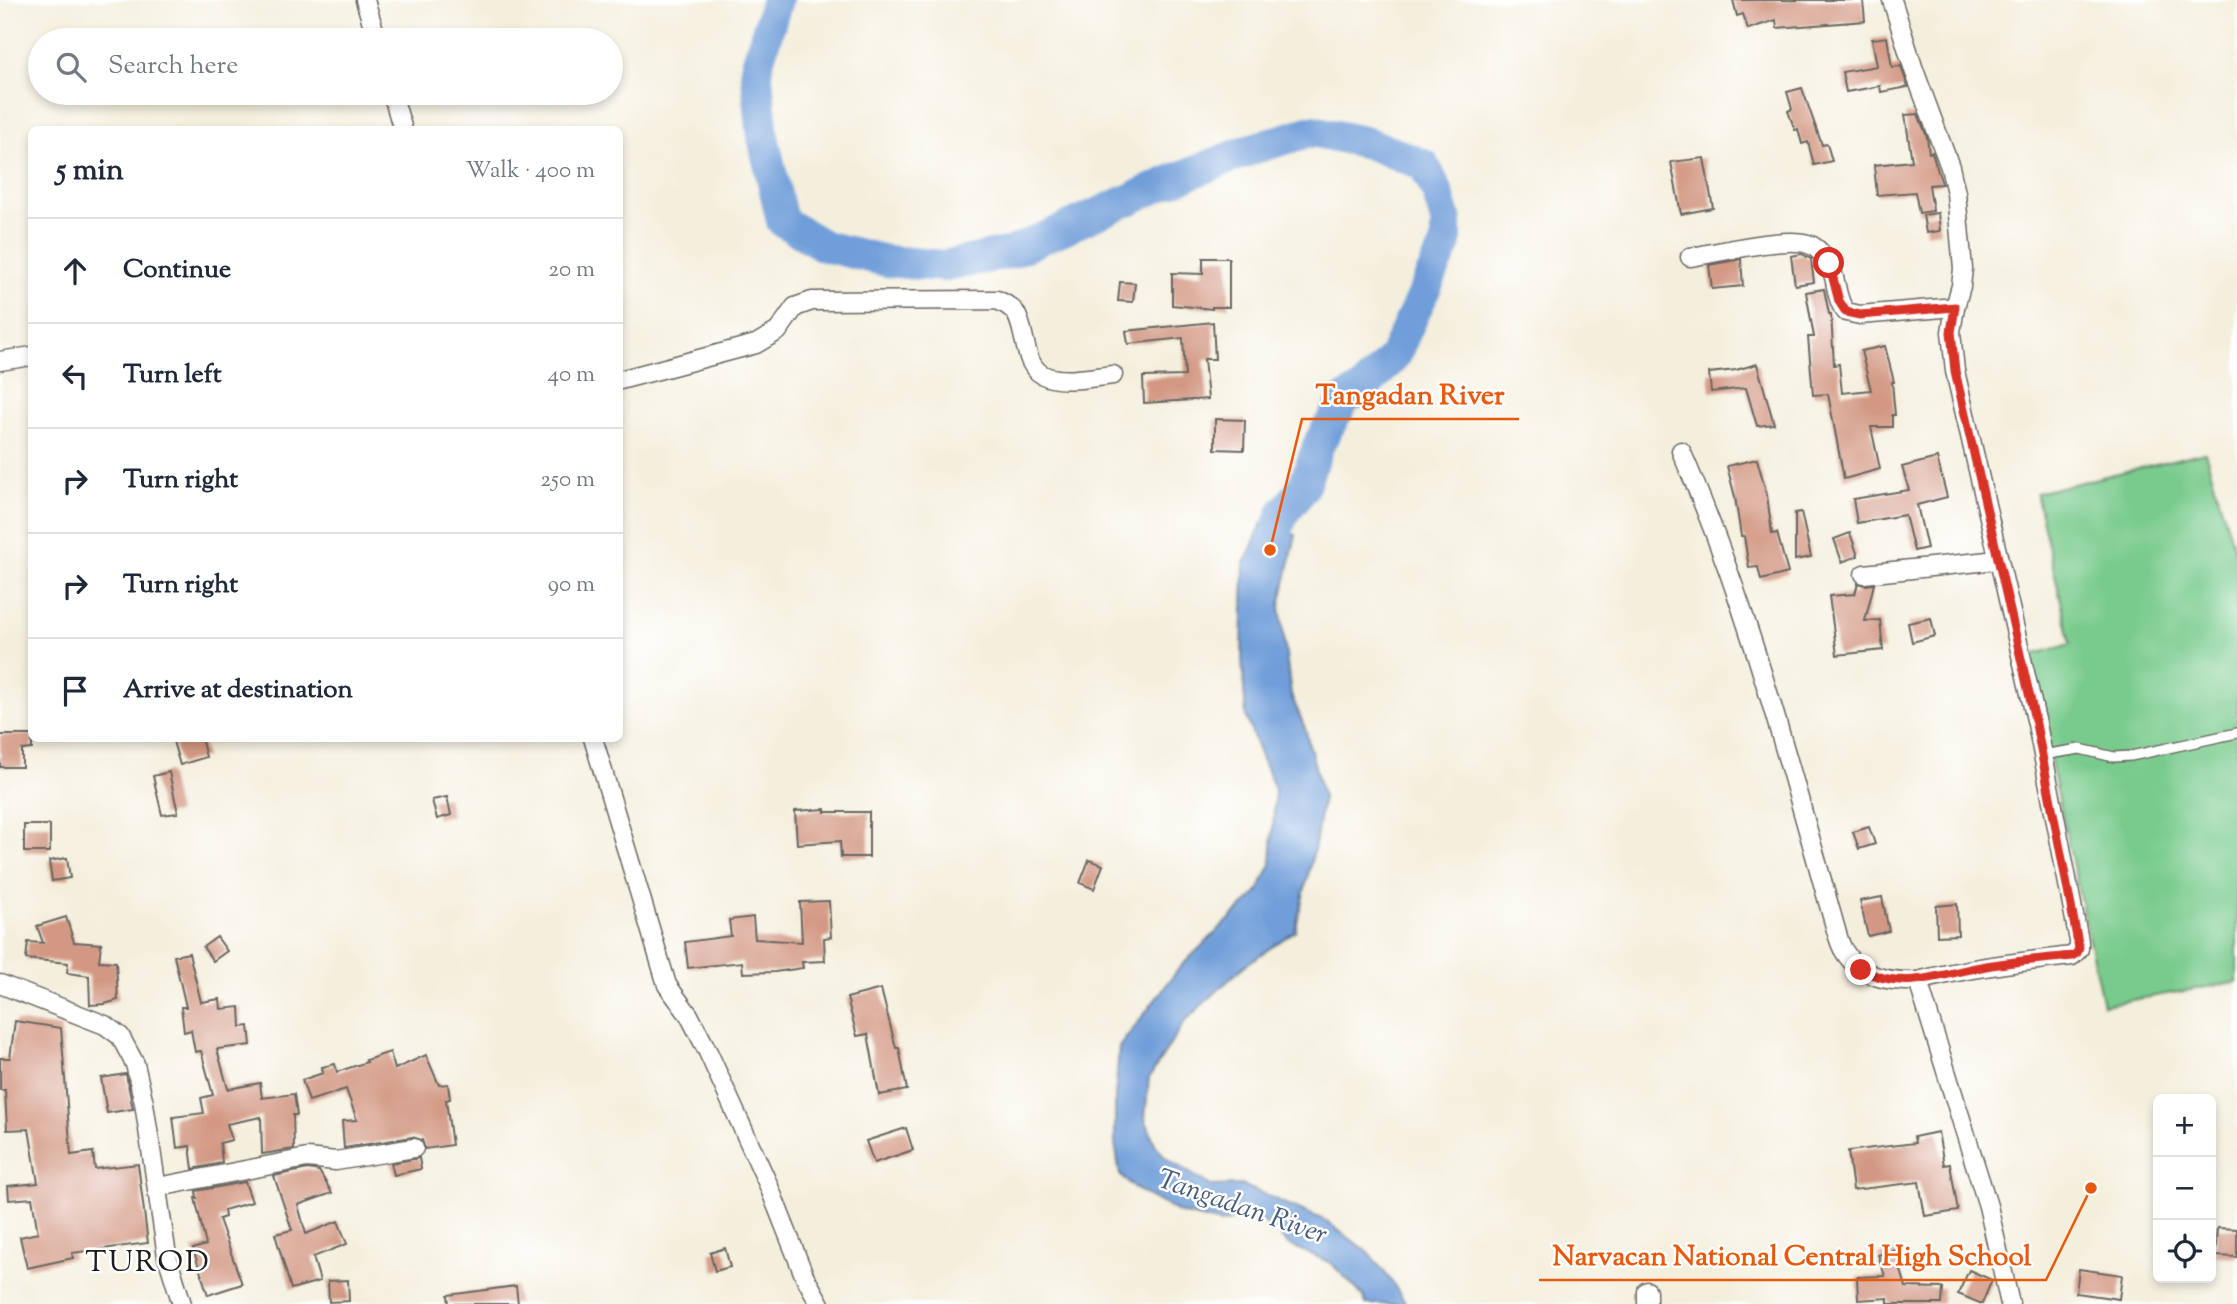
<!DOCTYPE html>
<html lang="en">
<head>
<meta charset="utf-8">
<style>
  body { margin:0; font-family:"Sorts Mill Goudy",serif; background:#f6f6f7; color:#1f2937 }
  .controls { position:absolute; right:21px; bottom:21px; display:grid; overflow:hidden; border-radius:10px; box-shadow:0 4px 10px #0003 }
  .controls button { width:63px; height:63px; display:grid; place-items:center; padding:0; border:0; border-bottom:2px solid #e0e1e3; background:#fff; color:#1f2937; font:35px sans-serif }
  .stop { position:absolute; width:21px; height:21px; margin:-16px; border:5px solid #d93025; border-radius:50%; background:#fff }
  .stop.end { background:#d93025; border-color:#fff; box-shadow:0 2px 7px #0008 }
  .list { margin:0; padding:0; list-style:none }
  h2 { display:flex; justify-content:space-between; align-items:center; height:91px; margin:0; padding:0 28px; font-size:30px }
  h2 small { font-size:23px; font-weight:400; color:#747a83 }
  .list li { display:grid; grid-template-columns:46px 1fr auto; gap:21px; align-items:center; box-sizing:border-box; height:105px; padding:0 28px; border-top:2px solid #e0e1e3 }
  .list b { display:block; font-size:26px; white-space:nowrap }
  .list em { font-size:23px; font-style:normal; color:#747a83 }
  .icon { flex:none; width:38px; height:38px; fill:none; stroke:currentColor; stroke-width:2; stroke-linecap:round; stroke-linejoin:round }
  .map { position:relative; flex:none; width:2237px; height:1304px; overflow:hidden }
  .search { position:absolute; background:#fff; box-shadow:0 4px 10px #0003; left:28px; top:28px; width:595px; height:77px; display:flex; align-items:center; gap:18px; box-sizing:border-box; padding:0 24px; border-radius:38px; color:#747a83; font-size:26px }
  .panel { position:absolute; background:#fff; box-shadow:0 4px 10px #0003; left:28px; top:126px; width:595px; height:616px; border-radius:10px }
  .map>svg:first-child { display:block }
  .green { fill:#79cb8d; stroke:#4a7454; stroke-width:2 }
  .water { fill:#709ed9; stroke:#465d7a; stroke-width:2 }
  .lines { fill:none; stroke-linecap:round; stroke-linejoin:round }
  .river { stroke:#709ed9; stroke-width:32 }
  .building { fill:#d39883 }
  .service-casing { stroke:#686660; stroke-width:12 }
  .minor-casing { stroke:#686660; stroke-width:21 }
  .service { stroke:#fff; stroke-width:9 }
  .minor { stroke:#fff; stroke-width:18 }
  .route { stroke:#d93025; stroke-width:9 }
  .labels { text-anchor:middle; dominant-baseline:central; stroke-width:5; stroke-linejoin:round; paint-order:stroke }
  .water-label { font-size:28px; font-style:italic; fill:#465d7a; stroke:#fff }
  .quarter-label { font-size:30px; letter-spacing:2px; fill:#1c1c1c; stroke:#fff }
  .leader { fill:none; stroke:#e8590c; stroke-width:2.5 }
  .callout-dot { fill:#e8590c; stroke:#fff; stroke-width:2.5 }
  .callout-label { font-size:28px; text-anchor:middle; font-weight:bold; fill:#e8590c; stroke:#fff; stroke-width:5; stroke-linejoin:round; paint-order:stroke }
</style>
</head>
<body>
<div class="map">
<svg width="2237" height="1304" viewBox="0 0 2237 1304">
  <rect width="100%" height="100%" fill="#fff"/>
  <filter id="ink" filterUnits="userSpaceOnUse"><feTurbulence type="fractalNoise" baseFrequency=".0143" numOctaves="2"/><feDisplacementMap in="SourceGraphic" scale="14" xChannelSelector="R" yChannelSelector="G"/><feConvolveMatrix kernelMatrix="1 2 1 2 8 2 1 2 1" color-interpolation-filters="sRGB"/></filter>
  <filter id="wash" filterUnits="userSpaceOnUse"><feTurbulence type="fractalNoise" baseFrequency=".00686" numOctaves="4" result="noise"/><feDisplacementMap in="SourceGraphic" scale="28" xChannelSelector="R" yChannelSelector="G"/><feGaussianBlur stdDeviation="1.57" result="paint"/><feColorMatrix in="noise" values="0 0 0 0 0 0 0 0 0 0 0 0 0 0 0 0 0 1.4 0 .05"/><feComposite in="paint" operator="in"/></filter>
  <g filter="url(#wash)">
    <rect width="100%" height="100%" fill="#f4efdd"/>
    <path class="green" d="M 2205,452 L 2237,558 L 2237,982 L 2103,1005 L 2028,656 L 2071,644 L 2036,493 Z"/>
    <path class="water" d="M 1262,523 L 1296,535 L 1280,606 L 1291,695 L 1305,728 L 1323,797 L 1315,845 L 1295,931 L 1244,966 L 1185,1021 L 1149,1078 L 1145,1118 L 1155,1144 L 1166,1158 L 1211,1186 L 1242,1185 L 1324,1220 L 1368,1252 L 1390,1279 L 1406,1304 L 1366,1304 L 1364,1297 L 1331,1263 L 1287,1244 L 1277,1232 L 1261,1221 L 1240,1219 L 1221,1223 L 1180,1213 L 1134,1188 L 1120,1175 L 1115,1143 L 1115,1097 L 1119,1047 L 1181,966 L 1258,892 L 1271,864 L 1275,789 L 1261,757 L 1246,717 L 1242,658 L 1244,565 Z"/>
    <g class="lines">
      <path class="river" d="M 777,0 L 756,68 L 763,137 L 782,221 L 824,246 L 886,261 L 945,266 L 1012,252 L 1166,183 L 1252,149 L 1312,131 L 1368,143 L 1424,165 L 1437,191 L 1446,221 L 1446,243 L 1394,357 L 1362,390 L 1345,399 L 1320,441 L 1302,490 L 1283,513 L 1270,550 L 1271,570"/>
    </g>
    <g id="blocks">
      <g class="building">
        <path d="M 1733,0 L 1863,0 L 1865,21 L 1777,28 L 1776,20 L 1748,29 L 1743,14 L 1737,16 Z"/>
        <path d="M 1887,37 L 1892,67 L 1901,66 L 1908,87 L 1881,92 L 1880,86 L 1846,92 L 1842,72 L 1877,66 L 1872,39 Z"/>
        <path d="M 1802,88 L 1822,145 L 1827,144 L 1832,161 L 1814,165 L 1808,142 L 1802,144 L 1798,129 L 1795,130 L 1788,111 L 1792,109 L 1787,92 Z"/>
        <path d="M 1918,114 L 1927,137 L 1929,153 L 1932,152 L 1942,184 L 1929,185 L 1933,211 L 1919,213 L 1915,192 L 1877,195 L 1874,165 L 1912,161 L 1905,115 Z"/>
        <path d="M 1704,158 L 1713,208 L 1681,214 L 1671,162 Z"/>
        <path d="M 1938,213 L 1940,231 L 1926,233 L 1923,215 Z"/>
        <path d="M 1802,254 L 1811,259 L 1814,282 L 1795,285 L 1791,256 Z"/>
        <path d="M 1203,258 L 1229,258 L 1229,307 L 1212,307 L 1212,309 L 1172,305 L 1172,273 L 1203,274 Z"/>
        <path d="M 1741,259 L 1743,286 L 1712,289 L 1709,265 Z"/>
        <path d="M 1120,282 L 1135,283 L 1133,302 L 1118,301 Z"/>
        <path d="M 1824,289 L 1829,314 L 1831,314 L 1834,365 L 1839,364 L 1842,393 L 1871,390 L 1861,351 L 1885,346 L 1894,382 L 1892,382 L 1895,415 L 1892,415 L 1892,427 L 1871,427 L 1880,469 L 1844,479 L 1828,394 L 1813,395 L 1808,337 L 1814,337 L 1806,292 Z"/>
        <path d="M 1213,322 L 1215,359 L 1204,359 L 1208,399 L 1144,403 L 1143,377 L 1185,376 L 1183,338 L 1128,344 L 1126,331 Z"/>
        <path d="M 1757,364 L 1774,424 L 1757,426 L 1746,388 L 1711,392 L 1709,373 L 1736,370 Z"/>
        <path d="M 1215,419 L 1245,420 L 1244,450 L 1215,449 Z"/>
        <path d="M 1937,458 L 1947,497 L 1917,505 L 1927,548 L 1914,551 L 1905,515 L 1857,523 L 1853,499 L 1909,490 L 1902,467 Z"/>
        <path d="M 1757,459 L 1767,495 L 1772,534 L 1777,533 L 1788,573 L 1761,580 L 1758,567 L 1749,568 L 1744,536 L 1741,536 L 1735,497 L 1727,466 Z"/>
        <path d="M 1801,512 L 1811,557 L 1795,560 L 1795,513 Z"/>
        <path d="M 1850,533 L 1858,556 L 1842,562 L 1834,539 Z"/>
        <path d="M 1858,583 L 1865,585 L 1874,584 L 1865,621 L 1880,620 L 1883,650 L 1837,655 L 1829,596 L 1855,594 Z"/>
        <path d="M 1931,618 L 1935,636 L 1912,642 L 1908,623 Z"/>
        <path d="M 0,735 L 32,735 L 32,749 L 22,750 L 22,767 L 0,767 Z"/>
        <path d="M 172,738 L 201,738 L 206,757 L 180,765 Z"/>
        <path d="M 169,772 L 178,813 L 162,815 L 153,776 Z"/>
        <path d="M 447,797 L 451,815 L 437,819 L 432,800 Z"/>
        <path d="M 825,809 L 825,812 L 869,812 L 869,857 L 841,857 L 840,841 L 797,844 L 795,811 Z"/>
        <rect x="24" y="825" width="26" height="27"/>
        <path d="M 1869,827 L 1875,844 L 1859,849 L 1853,832 Z"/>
        <path d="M 67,858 L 70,878 L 52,881 L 49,861 Z"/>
        <path d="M 1089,860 L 1103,865 L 1094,889 L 1080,883 Z"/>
        <path d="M 1882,897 L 1889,931 L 1868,936 L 1860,901 Z"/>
        <path d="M 829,901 L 831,937 L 824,938 L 825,961 L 802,962 L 803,968 L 775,972 L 743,973 L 742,962 L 688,968 L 685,942 L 731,936 L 729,920 L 753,917 L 755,939 L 802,942 L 800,902 Z"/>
        <path d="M 1957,904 L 1958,935 L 1937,936 L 1936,906 Z"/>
        <path d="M 66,917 L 74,942 L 101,944 L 99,961 L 116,962 L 118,1000 L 105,1004 L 90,1005 L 89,976 L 67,973 L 68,963 L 26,959 L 28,942 L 43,943 L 37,926 Z"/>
        <path d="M 217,937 L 227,951 L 213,961 L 203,947 Z"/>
        <path d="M 189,953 L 201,1002 L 220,999 L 221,1009 L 240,1007 L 241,1027 L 249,1026 L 251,1045 L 217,1049 L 228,1089 L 260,1083 L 262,1098 L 294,1094 L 297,1115 L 293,1115 L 294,1149 L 262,1154 L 261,1117 L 227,1124 L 232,1140 L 220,1143 L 222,1163 L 193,1169 L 190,1146 L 177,1148 L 173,1117 L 204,1113 L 201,1098 L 213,1095 L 201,1051 L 195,1052 L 191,1030 L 184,1032 L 181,1007 L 186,1007 L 174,956 Z"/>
        <path d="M 881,989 L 896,1048 L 899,1048 L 907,1090 L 879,1095 L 868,1034 L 857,1036 L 847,998 Z"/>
        <path d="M 15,1021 L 61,1028 L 71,1155 L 93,1152 L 95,1169 L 138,1164 L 148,1243 L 72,1253 L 73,1258 L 27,1268 L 20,1237 L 38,1233 L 32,1198 L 9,1200 L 8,1186 L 38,1183 L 29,1129 L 7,1130 L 5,1090 L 0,1090 L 0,1058 L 10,1058 Z"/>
        <path d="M 390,1052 L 395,1069 L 426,1055 L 439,1085 L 448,1084 L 450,1099 L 446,1100 L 452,1145 L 425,1149 L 422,1140 L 412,1137 L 344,1148 L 342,1121 L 357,1120 L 346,1089 L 309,1101 L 302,1080 L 323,1073 L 322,1067 L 335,1064 L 337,1072 L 367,1062 L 366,1060 Z"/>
        <path d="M 126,1074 L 133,1109 L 107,1113 L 101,1078 Z"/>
        <path d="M 906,1128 L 913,1150 L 874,1163 L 866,1141 Z"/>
        <path d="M 1938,1132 L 1944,1165 L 1950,1164 L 1958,1211 L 1925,1216 L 1919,1182 L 1853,1190 L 1848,1151 L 1915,1143 L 1914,1137 Z"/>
        <path d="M 419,1158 L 421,1169 L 394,1175 L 391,1163 Z"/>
        <path d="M 308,1169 L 319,1171 L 332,1193 L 298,1205 L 306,1234 L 338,1221 L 347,1244 L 313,1257 L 320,1281 L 291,1289 L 275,1234 L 292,1230 L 274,1176 Z"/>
        <path d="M 245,1182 L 252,1202 L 224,1210 L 225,1217 L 219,1219 L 242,1284 L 208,1295 L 193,1249 L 206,1245 L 195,1198 L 197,1198 L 196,1191 Z"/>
        <path d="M 2217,1228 L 2237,1229 L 2237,1257 L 2215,1256 Z"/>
        <path d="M 725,1248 L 730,1267 L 715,1271 L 710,1253 Z"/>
        <path d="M 1895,1250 L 1906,1287 L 1943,1288 L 1942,1304 L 1888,1304 L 1888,1298 L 1858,1300 L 1857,1277 L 1885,1276 L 1878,1255 Z"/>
        <path d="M 2079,1269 L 2122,1275 L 2119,1299 L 2076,1293 Z"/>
        <path d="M 1969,1270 L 1992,1280 L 1982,1304 L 1958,1294 Z"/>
        <path d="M 348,1280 L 349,1301 L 329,1302 L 328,1281 Z"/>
        <path d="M 516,1286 L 518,1304 L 449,1304 L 448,1295 Z"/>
      </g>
    </g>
  </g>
  <g filter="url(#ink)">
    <use href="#blocks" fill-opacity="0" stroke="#686660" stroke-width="2"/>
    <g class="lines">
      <g class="service-casing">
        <path id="service" d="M 2042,755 L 2080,749 L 2114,757 L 2131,756 L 2237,733"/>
      </g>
      <g class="minor-casing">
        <g id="minor">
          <path d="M 365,0 L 377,40"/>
          <path d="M 392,93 L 403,130"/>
          <path d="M 1690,257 C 1717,253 1786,236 1808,244 C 1816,246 1824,256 1828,262 C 1838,277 1834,298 1846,312 L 1860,315 L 1955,307 L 1961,286 L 1963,269 L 1956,193 L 1950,167 L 1914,70 L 1892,0"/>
          <path d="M 1955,307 L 1951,332 L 1955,371 L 2037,724 L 2079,941 L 2079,949 L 2072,956 C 2020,962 1969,967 1918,981 L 1988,1206 L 2010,1304"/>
          <path d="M 0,361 L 32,356"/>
          <path d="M 620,380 L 756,344 L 778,331 L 795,307 L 812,301 L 997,300 C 1004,303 1010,306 1015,312 C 1028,331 1021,369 1048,377 C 1067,383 1093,377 1113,375"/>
          <path d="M 1681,451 C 1749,605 1790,769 1836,930 C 1838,937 1840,945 1844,951 C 1860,978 1890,982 1918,981"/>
          <path d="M 1864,574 L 1998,560"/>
          <path d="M 593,738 L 667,985 L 689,1015 L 708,1052 L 768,1184 L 804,1275 L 820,1304"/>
          <path d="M 0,984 L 105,1025 L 120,1036 L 135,1064 L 144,1103 L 167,1256 L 182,1304"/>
          <path d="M 158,1187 L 307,1158 L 336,1161 L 414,1148"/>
          <path d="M 1647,1291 L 1647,1304"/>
        </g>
      </g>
      <use href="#service" class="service"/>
      <use href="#minor" class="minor"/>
    </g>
  </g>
  <g class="lines" filter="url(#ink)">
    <path class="route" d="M 1829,263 L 1839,301 L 1846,312 L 1860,315 L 1955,307 L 1951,332 L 1955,371 L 2036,724 L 2079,948 L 2077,953 L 2072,956 C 2043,959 2015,961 1986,966 C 1938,974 1908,992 1861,970"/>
  </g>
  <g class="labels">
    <g class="water-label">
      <text transform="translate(1242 1208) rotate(19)">Tangadan River</text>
    </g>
    <g class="quarter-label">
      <text x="148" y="1263">TUROD</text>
    </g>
  </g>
  <path class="leader" d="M1270 550L1302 419H1519M2091 1188L2046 1280H1539"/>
  <g class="callout-dot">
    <circle cx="1270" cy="550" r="7"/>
    <circle cx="2091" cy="1188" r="7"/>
  </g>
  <g class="callout-label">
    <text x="1410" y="404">Tangadan River</text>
    <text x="1792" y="1265">Narvacan National Central High School</text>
  </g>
</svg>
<div class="controls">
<button>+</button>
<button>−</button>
<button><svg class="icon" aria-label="locate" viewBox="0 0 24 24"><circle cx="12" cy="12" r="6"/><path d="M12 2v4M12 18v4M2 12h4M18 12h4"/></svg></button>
</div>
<div class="stop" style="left:1829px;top:263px"></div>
<div class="stop end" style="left:1861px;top:970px"></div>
<div class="search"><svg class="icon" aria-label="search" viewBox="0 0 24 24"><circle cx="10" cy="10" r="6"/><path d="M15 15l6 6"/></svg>Search here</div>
<section class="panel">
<h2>5 min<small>Walk · 400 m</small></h2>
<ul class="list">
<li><svg class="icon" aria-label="ahead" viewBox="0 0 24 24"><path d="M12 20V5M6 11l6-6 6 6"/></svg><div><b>Continue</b></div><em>20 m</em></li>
<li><svg class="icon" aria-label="left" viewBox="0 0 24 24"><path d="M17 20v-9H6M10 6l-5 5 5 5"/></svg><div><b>Turn left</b></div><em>40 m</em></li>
<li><svg class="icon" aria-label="right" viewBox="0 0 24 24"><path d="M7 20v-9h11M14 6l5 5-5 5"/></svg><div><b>Turn right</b></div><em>250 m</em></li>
<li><svg class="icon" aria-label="right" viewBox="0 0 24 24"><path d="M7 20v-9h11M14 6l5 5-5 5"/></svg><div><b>Turn right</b></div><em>90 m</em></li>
<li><svg class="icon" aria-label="arrive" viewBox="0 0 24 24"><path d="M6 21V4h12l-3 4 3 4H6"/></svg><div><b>Arrive at destination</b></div></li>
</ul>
</section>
</div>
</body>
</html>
